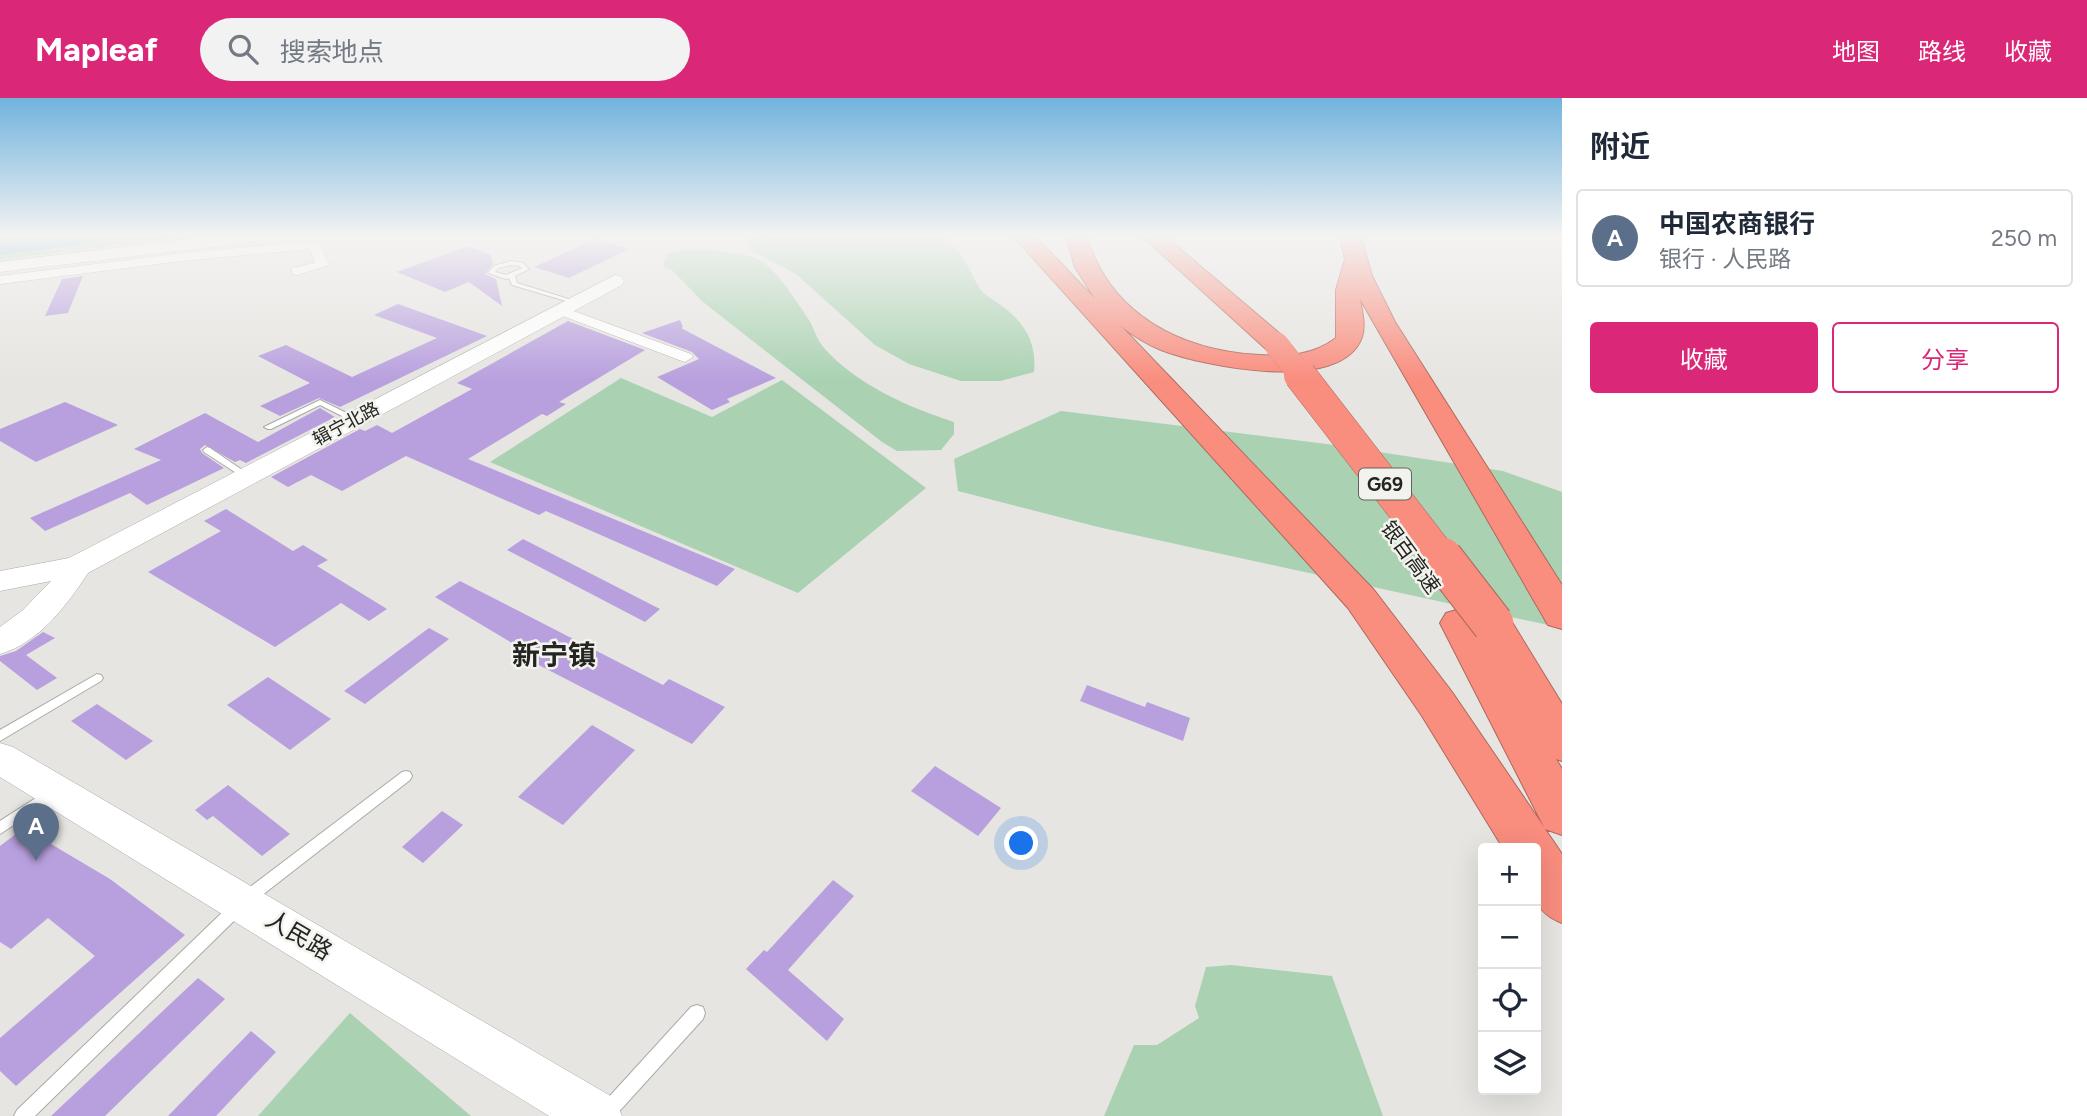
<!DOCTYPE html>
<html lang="zh">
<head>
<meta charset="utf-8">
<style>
  body { margin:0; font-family:Figtree,"Noto Sans SC",sans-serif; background:#f2f2f3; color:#1f2937 }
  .controls { position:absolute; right:21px; bottom:21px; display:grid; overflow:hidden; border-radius:7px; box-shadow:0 7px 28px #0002 }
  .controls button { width:63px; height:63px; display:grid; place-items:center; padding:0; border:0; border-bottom:2px solid #e0e1e3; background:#fff; color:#1f2937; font:35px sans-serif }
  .you { position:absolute; left:1022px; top:746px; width:24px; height:24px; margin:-18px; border:5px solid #fff; border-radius:50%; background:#1a73e8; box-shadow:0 0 0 10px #1a73e833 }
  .badge { display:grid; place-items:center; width:46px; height:46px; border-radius:50%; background:#db2777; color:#fff; font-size:23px; font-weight:700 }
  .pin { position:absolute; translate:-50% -58px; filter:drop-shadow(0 2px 4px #0008) }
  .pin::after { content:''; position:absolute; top:37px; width:24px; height:21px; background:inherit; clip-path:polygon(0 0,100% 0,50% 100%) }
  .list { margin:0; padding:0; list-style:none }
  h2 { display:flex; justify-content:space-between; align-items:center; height:91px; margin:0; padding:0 28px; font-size:30px }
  h2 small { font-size:23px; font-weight:400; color:#747a83 }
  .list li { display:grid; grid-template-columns:46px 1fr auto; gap:21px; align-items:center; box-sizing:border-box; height:98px; margin:0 14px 14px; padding:0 14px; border:2px solid #e0e1e3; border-radius:7px }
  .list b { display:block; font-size:26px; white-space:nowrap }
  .list p { margin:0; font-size:23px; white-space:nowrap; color:#747a83 }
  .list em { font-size:23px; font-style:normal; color:#747a83 }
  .actions { display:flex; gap:14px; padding:21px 28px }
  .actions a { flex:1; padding:16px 0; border:2px solid #db2777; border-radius:7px; text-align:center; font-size:24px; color:#db2777 }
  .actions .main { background:#db2777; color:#fff }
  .icon { flex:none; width:38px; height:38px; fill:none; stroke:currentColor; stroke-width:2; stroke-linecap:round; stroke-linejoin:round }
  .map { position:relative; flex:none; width:1562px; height:1018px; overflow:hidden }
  header { display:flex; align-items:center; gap:42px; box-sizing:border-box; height:98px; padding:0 35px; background:#db2777; color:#fff }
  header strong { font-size:33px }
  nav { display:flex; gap:38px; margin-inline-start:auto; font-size:24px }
  .search { width:490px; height:63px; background:#f2f2f3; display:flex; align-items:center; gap:18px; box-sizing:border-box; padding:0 24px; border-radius:38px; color:#747a83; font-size:26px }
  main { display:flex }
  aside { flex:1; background:#fff }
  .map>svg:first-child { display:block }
  .green { fill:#aad2b2 }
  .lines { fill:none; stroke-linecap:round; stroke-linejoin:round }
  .river { fill:#60b1cf; fill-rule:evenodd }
  .building { fill:#b8a0de }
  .lane-casing { stroke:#aaaaa5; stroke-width:2 }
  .street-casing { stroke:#aaaaa5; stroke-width:1 }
  .secondary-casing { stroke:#aaaaa5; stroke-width:1 }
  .highway-casing { stroke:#ae685e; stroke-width:2 }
  .lane { fill:#fff; fill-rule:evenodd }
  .street { fill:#fff; fill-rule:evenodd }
  .secondary { fill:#fff; fill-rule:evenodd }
  .highway { fill:#f98d7e; fill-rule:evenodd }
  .highway-bridge-far2-casing { stroke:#ae685e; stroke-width:24; stroke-linecap:butt }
  .highway-bridge-far1-casing { stroke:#ae685e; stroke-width:33; stroke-linecap:butt }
  .highway-bridge-casing { stroke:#ae685e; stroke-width:43; stroke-linecap:butt }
  .highway-bridge-far2 { stroke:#f98d7e; stroke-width:24 }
  .highway-bridge-far1 { stroke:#f98d7e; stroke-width:32 }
  .highway-bridge { stroke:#f98d7e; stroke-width:41 }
  .labels { text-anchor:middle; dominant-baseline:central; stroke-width:5; stroke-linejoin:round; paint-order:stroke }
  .far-street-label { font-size:18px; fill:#242422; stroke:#f3f3ee }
  .shield { fill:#f3f3ee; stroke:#62625f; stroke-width:2 }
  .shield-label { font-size:19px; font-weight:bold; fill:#242422 }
  .street-label { font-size:21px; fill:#242422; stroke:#f3f3ee }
  .near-street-label { font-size:24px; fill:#242422; stroke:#f3f3ee }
  .district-label { font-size:28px; font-weight:bold; fill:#242422; stroke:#f3f3ee }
</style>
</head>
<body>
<header>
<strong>Mapleaf</strong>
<div class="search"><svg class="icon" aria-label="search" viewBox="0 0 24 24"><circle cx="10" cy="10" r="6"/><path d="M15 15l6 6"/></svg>搜索地点</div>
<nav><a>地图</a><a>路线</a><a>收藏</a></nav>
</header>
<main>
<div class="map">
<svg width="1562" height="1018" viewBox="0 0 1562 1018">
  <rect width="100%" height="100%" fill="#e6e5e1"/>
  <g class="green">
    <path d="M 11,139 L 183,139 L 0,162 L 0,141 Z"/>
    <path d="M 750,139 L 940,139 C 963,150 967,170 979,189 C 983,197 993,201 999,206 C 1024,223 1037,244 1034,274 L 1000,283 L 961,283 L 909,266 L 875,247 L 796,176 L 752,153 L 748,147 Z"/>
    <path d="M 709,151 C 724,154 748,155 761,163 C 776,171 799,207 809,222 C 814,230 817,242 824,250 C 857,287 908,309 954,324 L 954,336 L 941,352 L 897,353 L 882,344 L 703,204 L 673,173 L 663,168 L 667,156 L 681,152 Z"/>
    <path d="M 621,280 L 712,319 L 782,282 L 926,390 L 798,495 L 490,364 Z"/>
    <path d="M 1061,313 L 1327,346 L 1503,373 L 1562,394 L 1562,530 L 1098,429 L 958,393 L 954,361 Z"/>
    <path d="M 1231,867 L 1332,878 L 1383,1018 L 1104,1018 L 1134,947 L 1157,947 L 1199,920 L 1195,908 L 1206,869 Z"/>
    <path d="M 350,915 L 471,1018 L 258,1018 Z"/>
  </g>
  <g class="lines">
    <path class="river" d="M 42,139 L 103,139 L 93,145 L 0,157 L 0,145 Z"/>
  </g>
  <g class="building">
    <path d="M 595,141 L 629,151 L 569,180 L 534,169 Z"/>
    <path d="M 468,148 L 491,157 L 493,166 L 485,176 L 496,181 L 502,208 L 469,184 L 445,194 L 397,174 Z"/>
    <path d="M 83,178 L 68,215 L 45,218 L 62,181 Z"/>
    <path d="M 398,206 L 487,238 L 340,309 L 319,300 L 280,318 L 260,308 L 310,285 L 258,258 L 286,247 L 352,279 L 437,240 L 374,217 Z"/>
    <path d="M 680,222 L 683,229 L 681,230 L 776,280 L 727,301 L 730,304 L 712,312 L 657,279 L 699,261 L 692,254 L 642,235 Z"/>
    <path d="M 568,223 L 645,252 L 559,304 L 566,306 L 547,318 L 542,316 L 468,361 L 735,471 L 717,488 L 546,413 L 539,417 L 406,358 L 342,393 L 311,377 L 288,389 L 271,379 L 360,331 L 365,333 L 377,327 L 392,335 L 472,291 L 457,285 Z"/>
    <path d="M 65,304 L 118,327 L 36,364 L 0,343 L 0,331 Z"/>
    <path d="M 320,310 L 335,319 L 246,365 L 240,362 L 235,364 L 205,347 L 200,351 L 202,355 L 224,370 L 147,407 L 130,395 L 45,433 L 30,420 L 161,362 L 134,351 L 205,315 L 258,344 Z"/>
    <path d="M 226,411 L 293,453 L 303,447 L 328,462 L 317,468 L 387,511 L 369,523 L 341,505 L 275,549 L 148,474 L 221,433 L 204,423 Z"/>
    <path d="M 523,441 L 660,511 L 645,524 L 507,452 Z"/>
    <path d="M 460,483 L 663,587 L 669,581 L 725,609 L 692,646 L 529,562 L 532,557 L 435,499 Z"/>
    <path d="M 429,530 L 449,541 L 365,606 L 344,593 Z"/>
    <path d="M 43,534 L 55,540 L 26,557 L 57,580 L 37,592 L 0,563 L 0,558 L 16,553 Z"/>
    <path d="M 268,579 L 331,621 L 290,652 L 227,607 Z"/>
    <path d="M 1087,587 L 1145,609 L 1147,604 L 1190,620 L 1183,643 L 1080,603 Z"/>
    <path d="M 97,606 L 153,643 L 126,662 L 71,623 Z"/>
    <path d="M 592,627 L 635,652 L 563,727 L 518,699 Z"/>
    <path d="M 935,668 L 1001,710 L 978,738 L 911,693 Z"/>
    <path d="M 228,687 L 290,736 L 262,758 L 213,718 L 207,722 L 195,712 Z"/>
    <path d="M 442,713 L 463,727 L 423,765 L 402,749 Z"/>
    <path d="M 24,730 L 110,781 L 185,837 L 16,988 L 0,973 L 0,940 L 95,858 L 48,820 L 11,851 L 0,844 L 0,748 Z"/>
    <path d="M 833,782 L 854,798 L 788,872 L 844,921 L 827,943 L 746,871 L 764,852 L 767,854 Z"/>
    <path d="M 198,880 L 225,901 L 105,1018 L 51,1018 Z"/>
    <path d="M 251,933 L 276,954 L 216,1018 L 168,1018 Z"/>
  </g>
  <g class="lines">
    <g class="lane-casing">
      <g id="lane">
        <path d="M 511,163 L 523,165 L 529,171 L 515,178 L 517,185 L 578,204 L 573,205 L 512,187 L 509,180 L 506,181 L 488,175 L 494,168 ZM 511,167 L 519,168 L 522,170 L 506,177 L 495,174 L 498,170 Z"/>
        <path d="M 320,302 L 359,321 L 358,323 L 352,323 L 320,307 L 271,331 L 268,331 L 264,329 Z"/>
        <path d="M 207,349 L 210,350 L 251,378 L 247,381 L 244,380 L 204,354 L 203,352 Z"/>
        <path d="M 97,576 L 101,577 L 103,580 L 101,583 L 0,643 L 0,632 Z"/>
        <path d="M 406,673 L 410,674 L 412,678 L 410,682 L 252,805 L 247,807 L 242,805 L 240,800 L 242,795 L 402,674 Z"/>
        <path d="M 50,691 L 55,692 L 56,696 L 55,700 L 0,736 L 0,723 Z"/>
        <path d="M 236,804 L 241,806 L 243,811 L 241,816 L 35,1018 L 14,1018 L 17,1012 L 231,806 Z"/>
        <path d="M 697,907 L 703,909 L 705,915 L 703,921 L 615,1018 L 594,1018 L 597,1012 L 691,909 Z"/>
      </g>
    </g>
    <g class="street-casing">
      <g id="street">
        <path d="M 315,143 L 321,147 L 329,167 L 297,177 L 292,176 L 292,170 L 315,165 L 310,151 L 182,163 L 0,186 L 0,178 L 182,155 Z"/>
        <path d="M 560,208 L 691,256 L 693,259 L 685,264 L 679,262 L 555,215 L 553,212 Z"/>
      </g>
    </g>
    <g class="secondary-casing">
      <g id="secondary">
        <path d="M 205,139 L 261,139 L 253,144 L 0,174 L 0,164 Z"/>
        <path d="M 615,177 L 622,179 L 624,183 L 622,187 L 88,475 C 66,508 40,544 0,556 L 0,529 L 23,512 L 51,483 L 0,493 L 0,473 L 69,460 Z"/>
        <path d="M 0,645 L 13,649 L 614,1000 L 622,1018 L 549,1018 L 0,679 Z"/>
      </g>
    </g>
    <g class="highway-casing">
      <g id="highway">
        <path d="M 1014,139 L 1036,139 L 1095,201 L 1075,169 L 1066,139 L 1087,139 C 1110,217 1182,253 1260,257 C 1288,258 1312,258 1336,240 L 1336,192 L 1345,161 L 1340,139 L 1361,139 L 1372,178 L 1395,224 L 1562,487 L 1562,531 L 1548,527 L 1360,201 C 1362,213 1366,227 1362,239 C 1342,297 1202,268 1161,252 C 1146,246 1132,237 1120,227 L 1374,492 L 1452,594 L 1544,729 L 1440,525 L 1446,515 L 1460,511 L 1474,515 L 1477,520 L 1479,516 L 1493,512 L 1507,516 L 1562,606 L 1562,663 L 1556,661 L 1562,671 L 1562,737 L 1545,731 L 1562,756 L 1562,825 C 1525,811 1536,785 1536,750 L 1503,750 L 1422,618 L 1348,510 Z"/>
        <path d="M 1143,139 L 1166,139 L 1285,240 L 1289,246 L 1285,252 L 1267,252 Z"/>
      </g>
    </g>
    <use href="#lane" class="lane"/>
    <use href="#street" class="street"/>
    <use href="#secondary" class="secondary"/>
    <use href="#highway" class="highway"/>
    <g class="highway-bridge-far2-casing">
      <path id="highway-bridge-far2" d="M 1276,246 L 1302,279"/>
    </g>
    <g class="highway-bridge-far1-casing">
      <path id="highway-bridge-far1" d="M 1300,277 L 1443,462"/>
    </g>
    <g class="highway-bridge-casing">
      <path id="highway-bridge" d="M 1442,460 L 1493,526"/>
    </g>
    <use href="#highway-bridge-far2" class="highway-bridge-far2"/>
    <use href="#highway-bridge-far1" class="highway-bridge-far1"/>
    <use href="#highway-bridge" class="highway-bridge"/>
  </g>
  <linearGradient id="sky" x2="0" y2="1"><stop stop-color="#71b3de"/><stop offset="0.49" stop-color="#f4f3f2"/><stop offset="1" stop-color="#f4f3f2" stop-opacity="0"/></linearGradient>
  <rect width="1562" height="282" fill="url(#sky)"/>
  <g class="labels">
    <g class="far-street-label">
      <text transform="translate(346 326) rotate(-28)">辑宁北路</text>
    </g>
    <rect class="shield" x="1359" y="370.5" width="52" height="31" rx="5"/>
    <g class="shield-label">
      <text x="1385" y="386">G69</text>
    </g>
    <g class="street-label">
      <text transform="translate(1411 459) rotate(54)">银百高速</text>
    </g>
    <g class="near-street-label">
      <text transform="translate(299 837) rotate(31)">人民路</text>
    </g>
    <g class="district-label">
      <text x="554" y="557">新宁镇</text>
    </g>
  </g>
</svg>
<div class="controls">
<button>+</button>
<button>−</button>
<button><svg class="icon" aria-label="locate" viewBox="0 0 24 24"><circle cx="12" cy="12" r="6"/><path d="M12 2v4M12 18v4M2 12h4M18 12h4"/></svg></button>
<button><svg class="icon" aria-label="layers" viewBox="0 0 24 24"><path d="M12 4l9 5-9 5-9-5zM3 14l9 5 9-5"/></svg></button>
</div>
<div class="you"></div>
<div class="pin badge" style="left:36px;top:763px;background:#5c6f8a">A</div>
</div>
<aside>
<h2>附近<small></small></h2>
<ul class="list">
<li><span class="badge" style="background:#5c6f8a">A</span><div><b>中国农商银行</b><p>银行 · 人民路</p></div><em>250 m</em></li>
</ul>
<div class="actions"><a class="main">收藏</a><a>分享</a></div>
</aside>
</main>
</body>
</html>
